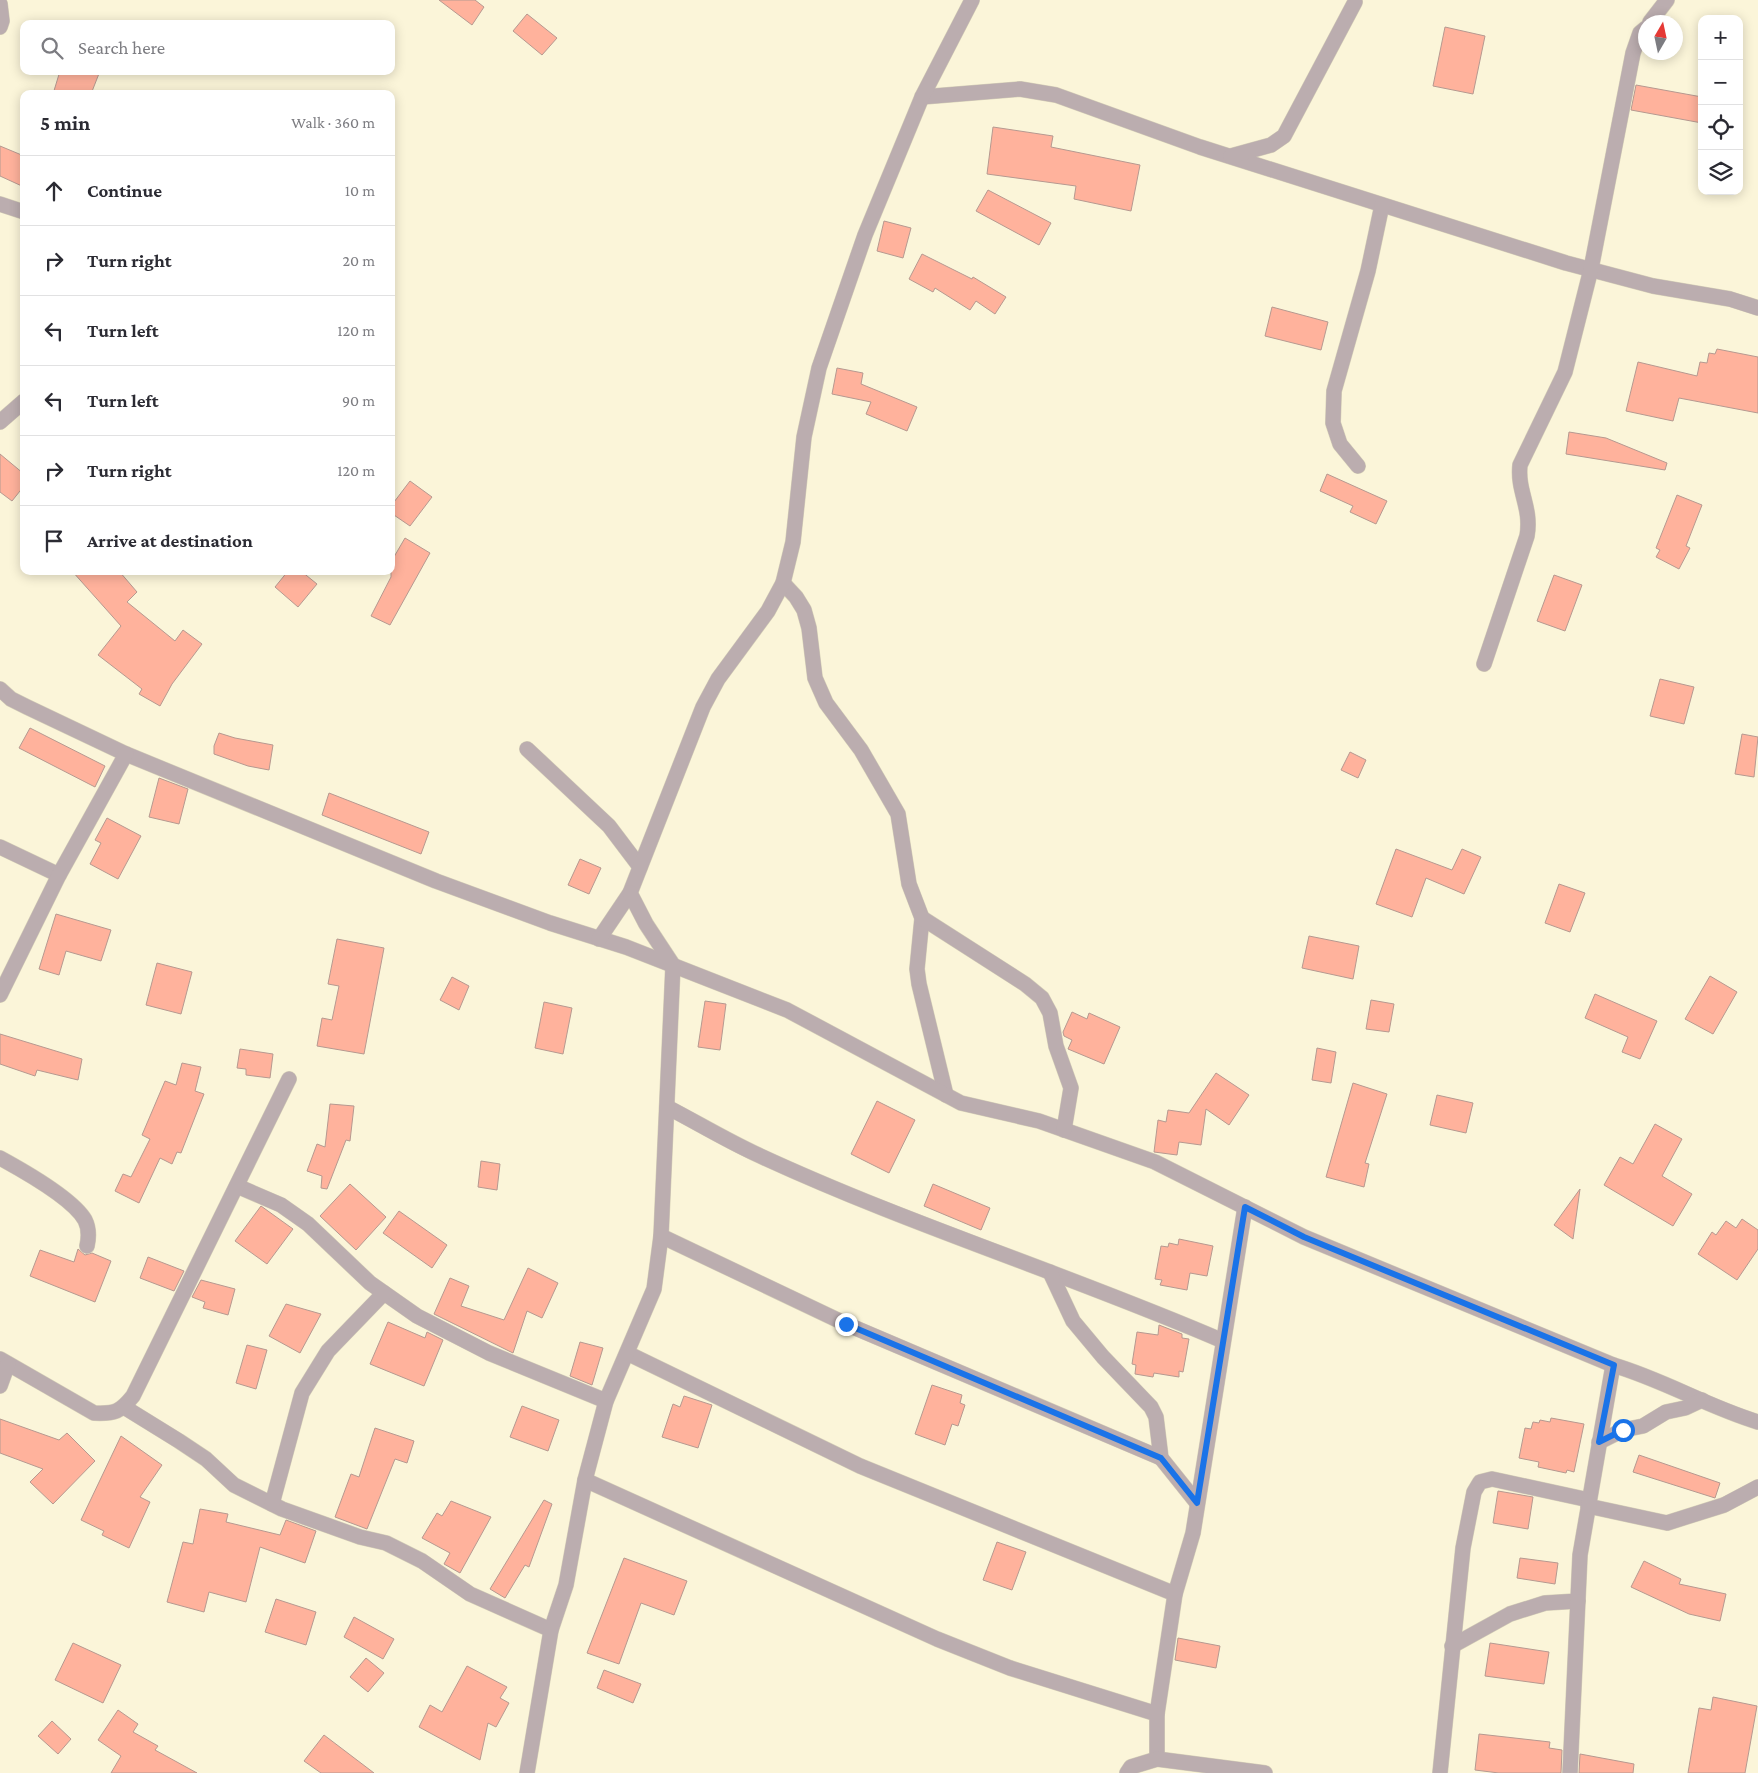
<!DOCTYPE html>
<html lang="en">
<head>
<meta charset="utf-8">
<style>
  body { margin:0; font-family:"Crimson Pro",serif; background:#f2f2f3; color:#2b2b33 }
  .controls { position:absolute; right:15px; top:15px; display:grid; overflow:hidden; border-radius:10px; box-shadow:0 2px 12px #0003 }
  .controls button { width:45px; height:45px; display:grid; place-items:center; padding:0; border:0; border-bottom:1px solid #e1e1e2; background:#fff; color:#2b2b33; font:25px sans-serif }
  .compass { position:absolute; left:1638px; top:15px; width:45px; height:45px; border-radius:50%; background:#fff; box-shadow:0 2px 12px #0003; rotate:9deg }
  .stop { position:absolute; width:15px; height:15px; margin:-11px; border:4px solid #1a73e8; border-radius:50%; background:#fff }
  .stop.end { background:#1a73e8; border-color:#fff; box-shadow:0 1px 5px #0008 }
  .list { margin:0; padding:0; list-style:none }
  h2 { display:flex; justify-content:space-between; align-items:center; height:65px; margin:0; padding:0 20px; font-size:21px }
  h2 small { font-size:16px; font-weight:400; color:#7c7c81 }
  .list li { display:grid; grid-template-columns:32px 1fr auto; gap:15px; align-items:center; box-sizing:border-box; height:70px; padding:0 20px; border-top:1px solid #e1e1e2 }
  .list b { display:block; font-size:19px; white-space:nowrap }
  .list em { font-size:16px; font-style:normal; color:#7c7c81 }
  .icon { flex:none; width:28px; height:28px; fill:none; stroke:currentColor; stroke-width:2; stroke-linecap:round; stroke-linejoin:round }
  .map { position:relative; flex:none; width:1758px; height:1773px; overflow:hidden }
  .search { position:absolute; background:#fff; box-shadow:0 2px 12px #0003; left:20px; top:20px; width:375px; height:55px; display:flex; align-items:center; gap:12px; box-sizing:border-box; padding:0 18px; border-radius:10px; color:#7c7c81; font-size:19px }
  .panel { position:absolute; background:#fff; box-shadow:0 2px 12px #0003; left:20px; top:90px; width:375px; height:485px; border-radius:10px }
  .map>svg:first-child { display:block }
  .building { fill:#ffb29c; stroke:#b69990 }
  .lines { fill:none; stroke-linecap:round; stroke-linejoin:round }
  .minor-casing { stroke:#d6d0b8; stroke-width:16 }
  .minor { stroke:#bbadaf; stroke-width:15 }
  .route { stroke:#1a73e8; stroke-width:6 }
</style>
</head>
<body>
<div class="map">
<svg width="1758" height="1773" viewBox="0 0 1758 1773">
  <rect width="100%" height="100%" fill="#fbf5d9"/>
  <g class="building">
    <path d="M 439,0 L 475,0 L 484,7 L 472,25 Z"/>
    <path d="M 527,14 L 557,38 L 542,55 L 513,31 Z"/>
    <path d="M 1445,27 L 1485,36 L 1473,94 L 1433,86 Z"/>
    <path d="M 60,71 L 100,71 L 91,94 L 53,94 Z"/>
    <path d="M 1636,85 L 1702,97 L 1702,123 L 1631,110 Z"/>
    <path d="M 993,127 L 1053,136 L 1051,147 L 1140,165 L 1131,211 L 1074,199 L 1076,186 L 987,174 Z"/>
    <path d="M 0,146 L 24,156 L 24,187 L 0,176 Z"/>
    <path d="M 988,190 L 1051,223 L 1039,245 L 976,211 Z"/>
    <path d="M 884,221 L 911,228 L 903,258 L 877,251 Z"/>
    <path d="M 922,254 L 972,279 L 973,277 L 1006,297 L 995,314 L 976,301 L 970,310 L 935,288 L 933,292 L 909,279 Z"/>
    <path d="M 1272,307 L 1328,322 L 1321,350 L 1265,336 Z"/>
    <path d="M 1717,349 L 1758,357 L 1758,413 L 1679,398 L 1673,421 L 1626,411 L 1638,362 L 1697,376 L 1700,362 L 1707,363 L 1709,353 L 1715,354 Z"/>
    <path d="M 837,368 L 863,373 L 861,384 L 917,407 L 907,431 L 866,414 L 871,402 L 832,394 Z"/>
    <path d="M 1569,432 L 1606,438 L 1667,463 L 1665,470 L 1566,454 Z"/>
    <path d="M 0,454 L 24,474 L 24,486 L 12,501 L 0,492 Z"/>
    <path d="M 1327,474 L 1387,501 L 1376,524 L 1350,512 L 1353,506 L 1320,491 Z"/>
    <path d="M 410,481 L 432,497 L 410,526 L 391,513 L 391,506 Z"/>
    <path d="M 1677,495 L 1702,505 L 1686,546 L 1690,548 L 1679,569 L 1656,557 L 1660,550 L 1656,548 Z"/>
    <path d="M 405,538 L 430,553 L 390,625 L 371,616 L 391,577 L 391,562 Z"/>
    <path d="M 72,571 L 119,571 L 137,592 L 127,602 L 175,641 L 183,630 L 202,644 L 172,684 L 160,706 L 139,694 L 142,689 L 98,655 L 121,626 Z"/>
    <path d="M 288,571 L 301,571 L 317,584 L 298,607 L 275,587 Z"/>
    <path d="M 1554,575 L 1582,585 L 1565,631 L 1537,621 Z"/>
    <path d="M 1660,679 L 1694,687 L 1684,724 L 1650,716 Z"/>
    <path d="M 30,728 L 105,766 L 95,787 L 19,748 Z"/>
    <path d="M 219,733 L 235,738 L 273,745 L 269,770 L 248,766 L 214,754 L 214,746 Z"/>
    <path d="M 1742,734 L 1758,737 L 1754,777 L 1735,774 Z"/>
    <path d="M 1350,752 L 1366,760 L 1358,778 L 1341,770 Z"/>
    <path d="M 159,778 L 188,789 L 179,824 L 149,817 Z"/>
    <path d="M 329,793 L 429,832 L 421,854 L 322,815 Z"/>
    <path d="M 107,818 L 141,836 L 118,879 L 90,864 L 101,843 L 95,840 Z"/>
    <path d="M 1396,849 L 1452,870 L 1462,849 L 1481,857 L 1464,894 L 1426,878 L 1412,917 L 1376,904 Z"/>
    <path d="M 580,859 L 601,868 L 589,894 L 568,885 Z"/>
    <path d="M 1559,884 L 1585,893 L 1570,932 L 1545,923 Z"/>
    <path d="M 56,914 L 111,930 L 101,961 L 66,951 L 59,975 L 39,969 Z"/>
    <path d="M 1309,936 L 1359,946 L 1353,979 L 1302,968 Z"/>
    <path d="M 337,939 L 384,948 L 364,1054 L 317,1046 L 322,1018 L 332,1020 L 339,986 L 328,984 Z"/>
    <path d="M 157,963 L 192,972 L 181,1014 L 146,1005 Z"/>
    <path d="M 1710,976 L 1737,992 L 1713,1034 L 1685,1019 Z"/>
    <path d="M 452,977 L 469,986 L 459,1010 L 440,1000 Z"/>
    <path d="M 1595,994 L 1657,1021 L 1640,1059 L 1622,1052 L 1628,1037 L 1585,1018 Z"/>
    <path d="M 1371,1000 L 1394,1004 L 1389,1032 L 1366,1029 Z"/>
    <path d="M 705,1001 L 726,1004 L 720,1050 L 698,1047 Z"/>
    <path d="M 544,1002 L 572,1008 L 563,1054 L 535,1048 Z"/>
    <path d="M 1072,1012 L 1087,1019 L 1089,1013 L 1120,1027 L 1104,1064 L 1068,1049 L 1072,1040 L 1064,1036 L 1063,1032 Z"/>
    <path d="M 0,1034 L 82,1059 L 78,1080 L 37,1070 L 35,1076 L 0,1064 Z"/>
    <path d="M 1317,1048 L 1336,1052 L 1331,1083 L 1312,1080 Z"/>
    <path d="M 240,1049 L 273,1054 L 270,1078 L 246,1075 L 246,1069 L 237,1068 Z"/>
    <path d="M 182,1063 L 201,1067 L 195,1091 L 204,1094 L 181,1153 L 177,1152 L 172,1164 L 160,1158 L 139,1203 L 115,1191 L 123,1174 L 131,1177 L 150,1139 L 142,1135 L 165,1081 L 176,1085 Z"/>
    <path d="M 1216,1073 L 1249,1095 L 1229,1125 L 1206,1109 L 1201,1145 L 1179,1142 L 1177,1155 L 1154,1152 L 1158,1120 L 1166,1122 L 1168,1110 L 1189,1113 Z"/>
    <path d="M 1353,1083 L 1387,1094 L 1365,1163 L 1369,1164 L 1364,1187 L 1326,1177 Z"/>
    <path d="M 1437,1095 L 1473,1103 L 1466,1133 L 1430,1125 Z"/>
    <path d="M 877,1101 L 915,1120 L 889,1173 L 851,1154 Z"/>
    <path d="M 330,1104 L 354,1106 L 350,1141 L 346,1140 L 327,1189 L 321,1188 L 322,1176 L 307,1171 L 317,1144 L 325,1147 Z"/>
    <path d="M 1655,1124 L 1682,1139 L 1662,1176 L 1692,1194 L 1673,1226 L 1604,1185 L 1620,1157 L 1633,1164 Z"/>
    <path d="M 481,1161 L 500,1164 L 497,1190 L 478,1187 Z"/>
    <path d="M 350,1184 L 386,1217 L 356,1250 L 320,1216 Z"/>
    <path d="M 933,1184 L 990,1208 L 981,1230 L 924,1206 Z"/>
    <path d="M 1580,1189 L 1573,1239 L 1554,1225 Z"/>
    <path d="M 261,1206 L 293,1229 L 267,1264 L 235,1241 Z"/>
    <path d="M 399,1211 L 447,1245 L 432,1268 L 383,1233 Z"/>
    <path d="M 1742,1219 L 1758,1230 L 1758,1249 L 1737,1280 L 1698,1254 L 1712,1232 L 1716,1235 L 1726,1221 L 1736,1228 Z"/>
    <path d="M 1179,1239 L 1213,1246 L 1207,1276 L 1190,1273 L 1187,1290 L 1160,1285 L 1162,1280 L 1155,1279 L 1161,1246 L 1168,1247 L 1169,1243 L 1178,1245 Z"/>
    <path d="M 78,1249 L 85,1255 L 92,1253 L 111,1261 L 95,1302 L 30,1276 L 40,1250 L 74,1262 Z"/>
    <path d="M 148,1257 L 184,1271 L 174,1291 L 140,1278 Z"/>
    <path d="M 528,1268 L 558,1283 L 542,1318 L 527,1311 L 513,1353 L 434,1314 L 450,1278 L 469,1286 L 461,1306 L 504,1320 Z"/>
    <path d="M 201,1280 L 235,1289 L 228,1315 L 203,1308 L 205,1302 L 192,1297 Z"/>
    <path d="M 286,1304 L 321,1314 L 300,1353 L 269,1336 Z"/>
    <path d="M 388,1322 L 425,1338 L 427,1332 L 443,1340 L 424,1386 L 370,1364 Z"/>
    <path d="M 1159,1325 L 1182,1334 L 1182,1338 L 1189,1339 L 1183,1372 L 1179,1371 L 1179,1377 L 1154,1373 L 1153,1377 L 1135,1374 L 1136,1365 L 1132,1364 L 1137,1332 L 1158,1335 Z"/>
    <path d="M 580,1342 L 603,1348 L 592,1385 L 570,1376 Z"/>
    <path d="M 247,1345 L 267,1350 L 256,1389 L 236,1383 Z"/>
    <path d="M 932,1385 L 962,1395 L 960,1403 L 965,1405 L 958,1426 L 952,1424 L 945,1445 L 915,1434 Z"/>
    <path d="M 684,1396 L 712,1405 L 698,1448 L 662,1437 L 673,1404 L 680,1407 Z"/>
    <path d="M 522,1406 L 559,1420 L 548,1451 L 510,1437 Z"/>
    <path d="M 1551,1418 L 1584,1424 L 1574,1472 L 1567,1470 L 1566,1473 L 1538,1467 L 1539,1462 L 1519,1458 L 1525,1428 L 1531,1429 L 1533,1422 L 1539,1423 L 1540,1420 L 1550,1422 Z"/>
    <path d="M 0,1419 L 59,1440 L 67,1433 L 95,1461 L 53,1504 L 30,1482 L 43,1469 L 0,1453 Z"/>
    <path d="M 375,1428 L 414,1441 L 407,1463 L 395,1459 L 367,1529 L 335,1517 L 351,1474 L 359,1477 Z"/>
    <path d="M 121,1436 L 162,1465 L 140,1497 L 150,1502 L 129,1548 L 102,1535 L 104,1531 L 81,1520 Z"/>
    <path d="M 1639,1455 L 1720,1483 L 1715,1498 L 1633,1472 Z"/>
    <path d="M 1498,1491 L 1533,1497 L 1528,1529 L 1493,1523 Z"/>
    <path d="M 544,1500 L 552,1504 L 529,1567 L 525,1565 L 505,1598 L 490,1589 Z"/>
    <path d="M 451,1501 L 491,1517 L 460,1573 L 444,1564 L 450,1553 L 422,1538 L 437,1513 L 442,1516 Z"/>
    <path d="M 200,1509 L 228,1514 L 226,1522 L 280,1535 L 286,1520 L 316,1531 L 305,1563 L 260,1547 L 246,1602 L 209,1592 L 204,1612 L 167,1602 L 183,1542 L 193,1544 Z"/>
    <path d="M 997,1542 L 1026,1552 L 1012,1590 L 983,1580 Z"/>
    <path d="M 624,1558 L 687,1581 L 674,1615 L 641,1603 L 619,1664 L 587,1653 Z"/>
    <path d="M 1520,1558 L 1558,1563 L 1555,1584 L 1517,1578 Z"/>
    <path d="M 1644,1561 L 1681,1579 L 1679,1584 L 1726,1594 L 1720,1621 L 1689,1614 L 1631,1587 Z"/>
    <path d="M 276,1599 L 316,1612 L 306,1645 L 265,1632 Z"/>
    <path d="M 354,1617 L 394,1639 L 383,1659 L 344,1637 Z"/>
    <path d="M 1178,1638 L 1220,1646 L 1216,1668 L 1175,1660 Z"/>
    <path d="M 73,1643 L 121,1665 L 103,1703 L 55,1680 Z"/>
    <path d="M 1490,1643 L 1549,1652 L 1544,1684 L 1485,1676 Z"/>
    <path d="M 366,1658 L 384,1673 L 368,1692 L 350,1677 Z"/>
    <path d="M 467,1666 L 507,1687 L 500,1698 L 509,1703 L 496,1727 L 488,1723 L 480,1760 L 419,1727 L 430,1705 L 442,1712 Z"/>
    <path d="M 604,1670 L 641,1684 L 633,1703 L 597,1688 Z"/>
    <path d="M 1713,1697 L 1757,1706 L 1745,1773 L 1688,1773 L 1699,1708 L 1711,1710 Z"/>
    <path d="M 118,1710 L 138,1724 L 133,1732 L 158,1746 L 155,1750 L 197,1773 L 111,1773 L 121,1756 L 98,1740 Z"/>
    <path d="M 52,1721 L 71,1739 L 58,1754 L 38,1736 Z"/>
    <path d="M 1479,1734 L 1550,1742 L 1549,1748 L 1562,1750 L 1561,1773 L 1499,1773 L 1475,1770 Z"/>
    <path d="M 324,1735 L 374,1773 L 321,1773 L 304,1761 Z"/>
    <path d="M 1580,1754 L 1634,1764 L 1633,1773 L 1579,1773 Z"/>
  </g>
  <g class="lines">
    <g class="minor-casing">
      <g id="minor">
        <path d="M 0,4 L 2,21 L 0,27"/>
        <path d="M 1650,22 L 1667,0"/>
        <path d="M 922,97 L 1020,89 L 1056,95 L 1200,147 L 1566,263 L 1653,286 L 1730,299 L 1758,308"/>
        <path d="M 1231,156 L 1271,145 L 1284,136 L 1355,2"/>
        <path d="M 0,204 L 24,212"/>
        <path d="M 0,422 L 24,401"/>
        <path d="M 1358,466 L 1340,444 L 1333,423 L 1334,391 L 1368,271 L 1382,205"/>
        <path d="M 783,583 L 796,597 L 804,610 L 809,628 L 815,678 L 826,703 L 861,750 L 898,814 L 909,884 L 922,918 L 917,969 L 919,984 L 946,1095"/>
        <path d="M 1484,664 L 1527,536 C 1532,507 1517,492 1520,465 L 1565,372 L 1591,269 L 1633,53 L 1640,33 L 1646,28"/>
        <path d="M 0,689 L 11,699 L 27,707 L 126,754 L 436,881 L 550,923 L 626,947 L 787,1010 L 961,1103 L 1039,1121 L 1155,1162 L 1304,1237 L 1613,1365 C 1664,1380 1708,1407 1758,1422"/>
        <path d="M 527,749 L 609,826 L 640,867"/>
        <path d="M 0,847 L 59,875"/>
        <path d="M 922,918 L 1025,984 L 1042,998 L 1050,1013 L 1056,1046 L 1071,1088 L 1064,1130"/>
        <path d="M 599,939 L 630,893 L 703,707 L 718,679 L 768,611 L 783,583 L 793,542 L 804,437 L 819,368 L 865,235 L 922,97 L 972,0"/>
        <path d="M 0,995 L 59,875 L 126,754"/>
        <path d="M 667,1107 C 696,1122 724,1139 754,1153 C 906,1224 1068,1274 1223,1341"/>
        <path d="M 0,1158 C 22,1170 73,1199 85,1220 C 89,1228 89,1237 87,1246"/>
        <path d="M 237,1186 L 281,1205 L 308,1224 L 370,1283 L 417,1316 L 489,1353 L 606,1401"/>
        <path d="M 661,1236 L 846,1324 L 1161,1458"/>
        <path d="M 1050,1272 L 1073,1321 L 1103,1357 L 1151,1407 L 1156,1417 L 1161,1458 L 1197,1503"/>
        <path d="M 627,1353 L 860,1466 L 1175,1594"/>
        <path d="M 0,1359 L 94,1413 C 115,1414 120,1412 133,1396 L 289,1079"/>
        <path d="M 0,1386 L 8,1364"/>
        <path d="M 124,1407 L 179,1441 L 206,1459 L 234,1485 L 282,1509 L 360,1537 L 386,1543 L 422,1561 L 470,1594 L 551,1630"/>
        <path d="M 1599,1442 L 1623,1430 L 1643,1426 L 1666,1412 L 1685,1408 L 1702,1400"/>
        <path d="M 585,1480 L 937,1639 L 1010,1668 L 1157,1714"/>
        <path d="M 272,1504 L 302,1393 L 328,1351 L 384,1293"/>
        <path d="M 1588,1506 L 1667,1523 L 1724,1505 L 1758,1487"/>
        <path d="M 1452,1646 L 1510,1614 L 1545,1603 L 1578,1601"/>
        <path d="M 1157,1759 L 1157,1714 L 1175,1594 L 1193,1533 L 1245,1207"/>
        <path d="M 527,1773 L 551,1630 L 566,1585 L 585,1480 L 606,1401 L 654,1289 L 661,1236 L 673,965 L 646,924 L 630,893"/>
        <path d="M 1127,1773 L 1131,1767 L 1157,1759 L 1265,1773"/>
        <path d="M 1440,1773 L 1463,1548 L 1474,1492 L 1480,1482 L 1492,1479 L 1589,1500"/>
        <path d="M 1570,1773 L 1580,1555 L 1613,1365"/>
      </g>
    </g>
    <use href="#minor" class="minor"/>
  </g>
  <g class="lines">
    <path class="route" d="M 846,1324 L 1161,1458 L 1197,1503 L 1245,1207 L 1304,1237 L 1614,1365 L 1599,1442 L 1623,1430"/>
  </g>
</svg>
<div class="controls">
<button>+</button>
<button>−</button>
<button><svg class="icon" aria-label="locate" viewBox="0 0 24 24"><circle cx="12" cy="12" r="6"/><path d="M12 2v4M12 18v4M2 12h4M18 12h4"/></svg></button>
<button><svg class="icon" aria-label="layers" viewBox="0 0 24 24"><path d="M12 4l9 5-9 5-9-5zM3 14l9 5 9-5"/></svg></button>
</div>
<svg class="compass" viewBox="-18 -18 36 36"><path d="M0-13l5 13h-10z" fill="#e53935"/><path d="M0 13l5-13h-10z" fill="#7c7c81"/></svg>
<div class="stop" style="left:1623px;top:1430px"></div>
<div class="stop end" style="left:846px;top:1324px"></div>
<div class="search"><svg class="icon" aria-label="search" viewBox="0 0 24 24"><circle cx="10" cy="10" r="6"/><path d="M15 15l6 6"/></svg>Search here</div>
<section class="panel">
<h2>5 min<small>Walk · 360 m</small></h2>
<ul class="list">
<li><svg class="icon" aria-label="ahead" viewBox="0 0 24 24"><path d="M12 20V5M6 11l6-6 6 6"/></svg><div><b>Continue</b></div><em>10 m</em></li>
<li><svg class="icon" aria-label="right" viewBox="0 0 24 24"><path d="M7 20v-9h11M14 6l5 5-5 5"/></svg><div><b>Turn right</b></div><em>20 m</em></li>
<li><svg class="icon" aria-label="left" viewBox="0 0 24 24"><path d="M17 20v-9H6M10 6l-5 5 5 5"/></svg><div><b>Turn left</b></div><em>120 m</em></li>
<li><svg class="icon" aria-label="left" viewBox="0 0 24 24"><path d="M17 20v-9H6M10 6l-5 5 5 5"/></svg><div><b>Turn left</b></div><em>90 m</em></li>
<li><svg class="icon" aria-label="right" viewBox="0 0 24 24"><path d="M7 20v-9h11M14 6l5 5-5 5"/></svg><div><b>Turn right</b></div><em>120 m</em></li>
<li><svg class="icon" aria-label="arrive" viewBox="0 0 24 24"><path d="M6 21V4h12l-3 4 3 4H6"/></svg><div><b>Arrive at destination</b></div></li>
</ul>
</section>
</div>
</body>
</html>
